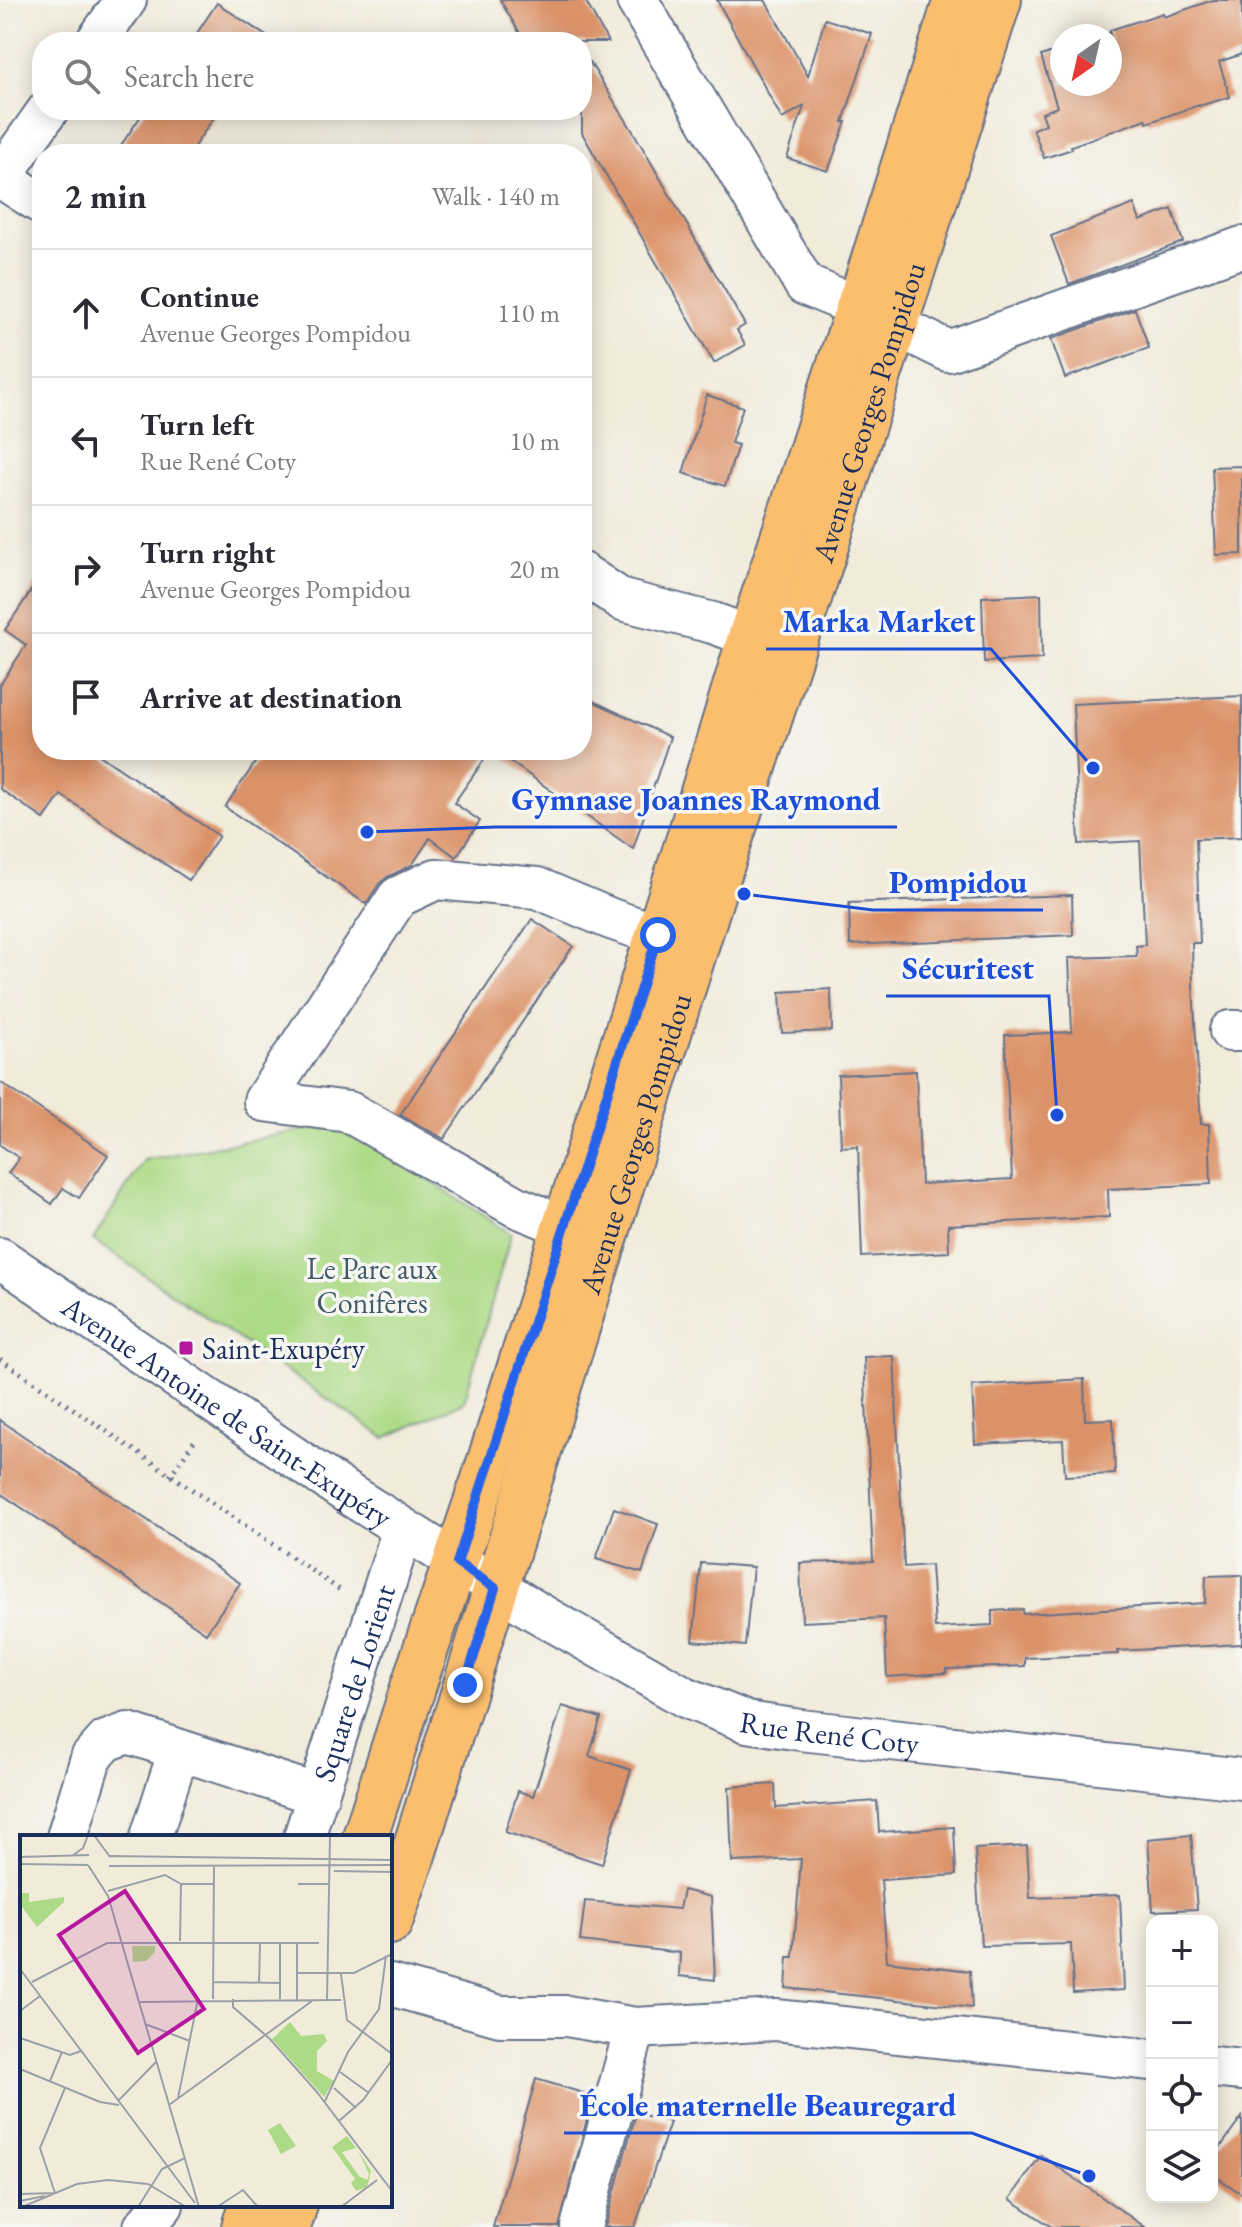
<!DOCTYPE html>
<html lang="en">
<head>
<meta charset="utf-8">
<style>
  body { margin:0; font-family:"EB Garamond",serif; background:#f7f7f7; color:#2b2b33 }
  .controls { position:absolute; right:24px; bottom:24px; display:grid; overflow:hidden; border-radius:16px; box-shadow:0 4px 20px #0003 }
  .controls button { width:72px; height:72px; display:grid; place-items:center; padding:0; border:0; border-bottom:2px solid #e1e1e2; background:#fff; color:#2b2b33; font:40px sans-serif }
  .compass { position:absolute; left:1050px; top:24px; width:72px; height:72px; border-radius:50%; background:#fff; box-shadow:0 4px 20px #0003; rotate:214deg }
  .stop { position:absolute; width:24px; height:24px; margin:-18px; border:6px solid #2563eb; border-radius:50%; background:#fff }
  .stop.end { background:#2563eb; border-color:#fff; box-shadow:0 2px 8px #0008 }
  .list { margin:0; padding:0; list-style:none }
  h2 { display:flex; justify-content:space-between; align-items:center; height:104px; margin:0; padding:0 32px; font-size:34px }
  h2 small { font-size:26px; font-weight:400; color:#7c7c81 }
  .list li { display:grid; grid-template-columns:52px 1fr auto; gap:24px; align-items:center; box-sizing:border-box; height:128px; padding:0 32px; border-top:2px solid #e1e1e2 }
  .list b { display:block; font-size:30px; white-space:nowrap }
  .list p { margin:0; font-size:26px; white-space:nowrap; color:#7c7c81 }
  .list em { font-size:26px; font-style:normal; color:#7c7c81 }
  .icon { flex:none; width:44px; height:44px; fill:none; stroke:currentColor; stroke-width:2; stroke-linecap:round; stroke-linejoin:round }
  .map { position:relative; flex:none; width:1242px; height:2227px; overflow:hidden }
  .search { position:absolute; background:#fff; box-shadow:0 4px 20px #0003; left:32px; top:32px; width:560px; height:88px; display:flex; align-items:center; gap:20px; box-sizing:border-box; padding:0 28px; border-radius:32px; color:#7c7c81; font-size:30px }
  .panel { position:absolute; background:#fff; box-shadow:0 4px 20px #0003; left:32px; top:144px; width:560px; height:616px; border-radius:32px }
  .map>svg:first-child { display:block }
  .green { fill:#adda86; stroke:#648472; stroke-width:2 }
  .building { fill:#dc9267 }
  .lines { fill:none; stroke-linecap:round; stroke-linejoin:round }
  .minor-casing { stroke:#667189; stroke-width:44 }
  .major-casing { stroke:#667189; stroke-width:48 }
  .path { stroke:#667189; stroke-width:5; stroke-dasharray:2 6; stroke-linecap:butt }
  .minor { stroke:#fff; stroke-width:40 }
  .major { stroke:#fbbe6e; stroke-width:44 }
  .route { stroke:#2563eb; stroke-width:10 }
  .poi-dot { fill:#b5179e; stroke:#f6f6f2; stroke-width:3 }
  .labels { text-anchor:middle; dominant-baseline:central; stroke-width:7; stroke-linejoin:round; paint-order:stroke }
  .street-label { font-size:30px; fill:#1b2f5e; stroke:#f6f6f2 }
  .park-label { font-size:30px; fill:#405a68; stroke:#f6f6f2 }
  .poi-label { font-size:30px; fill:#1b2f5e; stroke:#f6f6f2; text-anchor:start }
  .inset-road { fill:none; stroke:#9ba0a8; stroke-width:2 }
  .view { fill:#b5179e; fill-opacity:0.15; stroke:#b5179e; stroke-width:4 }
  .inset-edge { fill:none; stroke:#1b2f5e; stroke-width:4 }
  .leader { fill:none; stroke:#1d4ed8; stroke-width:3 }
  .callout-dot { fill:#1d4ed8; stroke:#f6f6f2; stroke-width:3 }
  .callout-label { font-size:32px; text-anchor:middle; font-weight:bold; fill:#1d4ed8; stroke:#f6f6f2; stroke-width:7; stroke-linejoin:round; paint-order:stroke }
</style>
</head>
<body>
<div class="map">
<svg width="1242" height="2227" viewBox="0 0 1242 2227">
  <rect width="100%" height="100%" fill="#f6f6f2"/>
  <filter id="ink" filterUnits="userSpaceOnUse"><feTurbulence type="fractalNoise" baseFrequency=".0125" numOctaves="2"/><feDisplacementMap in="SourceGraphic" scale="16" xChannelSelector="R" yChannelSelector="G"/><feConvolveMatrix kernelMatrix="1 2 1 2 8 2 1 2 1" color-interpolation-filters="sRGB"/></filter>
  <filter id="wash" filterUnits="userSpaceOnUse"><feTurbulence type="fractalNoise" baseFrequency=".006" numOctaves="4" result="noise"/><feDisplacementMap in="SourceGraphic" scale="32" xChannelSelector="R" yChannelSelector="G"/><feGaussianBlur stdDeviation="1.8" result="paint"/><feColorMatrix in="noise" values="0 0 0 0 0 0 0 0 0 0 0 0 0 0 0 0 0 1.4 0 .05"/><feComposite in="paint" operator="in"/></filter>
  <g filter="url(#wash)">
    <rect width="100%" height="100%" fill="#f1ebda"/>
    <path class="green" d="M 342,1123 L 511,1234 L 464,1402 L 385,1438 L 93,1240 L 144,1160 Z"/>
    <g id="blocks">
      <g class="building">
        <path d="M 500,0 L 585,0 L 608,42 L 525,42 Z"/>
        <path d="M 717,0 L 765,0 L 808,76 L 825,19 L 872,34 L 843,122 L 846,122 L 828,171 L 787,158 L 804,106 L 782,119 Z"/>
        <path d="M 1213,0 L 1242,0 L 1242,54 L 1219,62 L 1230,97 L 1199,106 L 1199,105 L 1147,123 L 1146,119 L 1071,146 L 1072,149 L 1044,158 L 1033,129 L 1046,124 L 1042,113 L 1057,107 L 1041,56 L 1062,49 L 1062,84 L 1110,84 L 1110,36 L 1101,36 L 1110,33 L 1110,30 L 1163,13 L 1164,17 Z"/>
        <path d="M 217,3 L 275,42 L 191,42 Z"/>
        <path d="M 582,50 L 634,133 L 745,325 L 737,330 L 745,345 L 714,363 L 582,133 Z"/>
        <path d="M 145,110 L 219,110 L 189,154 L 115,154 Z"/>
        <path d="M 1134,204 L 1140,221 L 1172,209 L 1183,242 L 1069,284 L 1051,236 Z"/>
        <path d="M 1135,309 L 1149,348 L 1065,378 L 1051,339 Z"/>
        <path d="M 707,395 L 743,407 L 731,443 L 738,445 L 725,486 L 683,473 Z"/>
        <path d="M 1242,466 L 1242,554 L 1216,555 L 1212,467 Z"/>
        <path d="M 42,574 L 42,750 L 92,750 L 219,836 L 189,880 L 61,795 L 44,819 L 0,789 L 0,685 L 26,645 L 5,630 Z"/>
        <path d="M 1041,594 L 1042,659 L 984,662 L 982,597 Z"/>
        <path d="M 582,696 L 670,737 L 633,849 L 494,750 L 582,750 Z"/>
        <path d="M 1242,696 L 1242,837 L 1196,839 L 1200,943 L 1192,943 L 1193,986 L 1201,1124 L 1209,1124 L 1211,1184 L 1108,1189 L 1109,1217 L 948,1225 L 949,1252 L 862,1257 L 858,1146 L 841,1147 L 838,1075 L 916,1071 L 921,1184 L 1012,1179 L 1005,1035 L 1072,1032 L 1069,958 L 1137,956 L 1136,946 L 1145,945 L 1140,841 L 1079,844 L 1073,704 Z"/>
        <path d="M 264,750 L 491,750 L 454,803 L 480,821 L 456,857 L 430,838 L 412,865 L 387,877 L 379,884 L 366,904 L 225,807 Z"/>
        <path d="M 1072,895 L 1073,935 L 850,945 L 849,903 Z"/>
        <path d="M 532,919 L 573,946 L 444,1139 L 400,1115 Z"/>
        <path d="M 831,989 L 832,1031 L 782,1033 L 780,992 Z"/>
        <path d="M 0,1082 L 108,1155 L 79,1198 L 63,1188 L 52,1204 L 8,1173 L 19,1158 L 0,1145 Z"/>
        <path d="M 894,1356 L 904,1567 L 931,1565 L 935,1628 L 992,1625 L 992,1611 L 1023,1609 L 1023,1614 L 1205,1603 L 1206,1576 L 1242,1575 L 1242,1644 L 1117,1651 L 1118,1654 L 1025,1658 L 1025,1666 L 946,1669 L 946,1673 L 887,1677 L 884,1618 L 802,1622 L 800,1563 L 873,1561 L 864,1357 Z"/>
        <path d="M 1084,1379 L 1085,1420 L 1113,1419 L 1115,1474 L 1065,1476 L 1063,1440 L 975,1444 L 972,1386 Z"/>
        <path d="M 0,1420 L 240,1583 L 206,1633 L 0,1493 Z"/>
        <path d="M 614,1508 L 658,1524 L 642,1573 L 596,1559 Z"/>
        <path d="M 701,1563 L 753,1567 L 745,1646 L 693,1641 Z"/>
        <path d="M 562,1706 L 601,1718 L 589,1756 L 631,1770 L 602,1864 L 505,1832 L 518,1791 L 533,1796 Z"/>
        <path d="M 775,1784 L 776,1808 L 877,1801 L 879,1832 L 954,1827 L 956,1875 L 881,1880 L 887,1961 L 970,1971 L 972,2008 L 786,1988 L 788,1957 L 793,1957 L 801,1859 L 732,1862 L 729,1787 Z"/>
        <path d="M 1191,1835 L 1197,1909 L 1153,1911 L 1148,1839 Z"/>
        <path d="M 1027,1846 L 1030,1898 L 1120,1895 L 1124,1990 L 1073,1993 L 1071,1944 L 981,1946 L 975,1849 Z"/>
        <path d="M 683,1890 L 711,1897 L 715,1980 L 679,1976 L 680,1953 L 580,1941 L 585,1901 L 679,1909 Z"/>
        <path d="M 536,2079 L 593,2096 L 559,2227 L 493,2227 Z"/>
        <path d="M 636,2113 L 670,2122 L 635,2227 L 605,2227 Z"/>
        <path d="M 1242,2117 L 1242,2194 L 1212,2174 L 1212,2159 Z"/>
        <path d="M 1041,2155 L 1145,2227 L 1052,2227 L 1010,2199 Z"/>
      </g>
    </g>
  </g>
  <g filter="url(#ink)">
    <use href="#blocks" fill-opacity="0" stroke="#667189" stroke-width="2"/>
    <g class="lines">
      <g class="minor-casing">
        <g id="minor">
          <path d="M 637,0 L 805,285 L 859,307 L 948,351 L 1242,247"/>
          <path d="M 96,42 L 126,0"/>
          <path d="M 0,177 L 42,204"/>
          <path d="M 0,178 L 48,110"/>
          <path d="M 582,573 L 622,600 L 713,623 L 782,648"/>
          <path d="M 1230,1031 L 1242,1031"/>
          <path d="M 597,1235 L 564,1226 L 517,1207 L 349,1112 L 264,1101 L 398,897 L 436,879 L 537,888 L 611,919 L 658,935"/>
          <path id="s1" d="M 0,1258 L 350,1495 L 535,1611 L 685,1697 L 747,1722 L 801,1730 L 1242,1779"/>
          <path d="M 67,1837 L 91,1758 L 106,1741 L 128,1733 L 318,1795"/>
          <path d="M 151,1837 L 179,1750"/>
          <path id="s2" d="M 304,1837 L 403,1529"/>
          <path d="M 390,1985 L 500,2016 L 567,2016 L 635,2028 L 776,2020 L 1152,2060"/>
          <path d="M 1212,2067 L 1242,2070"/>
          <path d="M 144,2227 L 163,2205"/>
          <path d="M 581,2227 L 635,2028"/>
        </g>
      </g>
      <g class="major-casing">
        <g id="major">
          <path d="M 365,1837 L 419,1669 L 484,1479 L 690,835 L 750,638 L 866,284 L 956,0"/>
          <path id="s3" d="M 390,1922 L 411,1861 L 712,895 L 826,546 L 857,444 L 999,0"/>
          <path d="M 244,2227 L 251,2205"/>
          <path d="M 288,2227 L 295,2205"/>
        </g>
      </g>
      <g class="path">
        <path d="M 0,1359 L 343,1592"/>
        <path d="M 170,1476 L 197,1437"/>
      </g>
      <use href="#minor" class="minor"/>
      <use href="#major" class="major"/>
    </g>
  </g>
  <g class="lines" filter="url(#ink)">
    <path class="route" d="M 465,1685 L 495,1588 L 457,1563 L 658,935"/>
  </g>
  <rect class="poi-dot" x="178" y="1340" width="16" height="16" rx="4"/>
  <g class="labels">
    <g class="street-label">
      <text stroke="none"><textPath href="#s3" startOffset="1584">Avenue Georges Pompidou</textPath></text>
      <text stroke="none"><textPath href="#s3" startOffset="816">Avenue Georges Pompidou</textPath></text>
      <text stroke="none"><textPath href="#s1" startOffset="274">Avenue Antoine de Saint-Exupéry</textPath></text>
      <text stroke="none"><textPath href="#s2" startOffset="162">Square de Lorient</textPath></text>
      <text stroke="none"><textPath href="#s1" startOffset="964">Rue René Coty</textPath></text>
    </g>
    <g class="park-label">
      <text x="372" y="1268">Le Parc aux<tspan x="372" dy="34">Conifères</tspan></text>
    </g>
    <g class="poi-label">
      <text x="202" y="1348">Saint-Exupéry</text>
    </g>
  </g>
  <g transform="translate(20 1835)">
    <rect width="372" height="372" fill="#f1ebda"/>
    <path d="M 0,58 L 9,58 L 9,67 L 44,62 L 44,67 L 17,92 L 0,69 ZM 112,111 L 135,111 L 135,117 L 126,126 L 113,127 ZM 270,187 L 281,201 L 304,199 L 307,206 L 297,216 L 297,236 L 314,246 L 304,262 L 252,204 ZM 260,288 L 276,311 L 261,319 L 248,295 ZM 327,301 L 336,313 L 322,317 L 339,341 L 347,345 L 349,339 L 338,315 L 351,336 L 347,352 L 336,356 L 331,348 L 335,344 L 312,312 Z" fill="#adda86"/>
    <path class="inset-road" d="M 74,0 L 90,22M 52,21 L 63,13 L 68,0M 90,21 L 372,25M 0,22 L 69,20M 0,29 L 68,30M 68,30 L 88,61 L 179,372M 89,31 L 372,30M 314,36 L 372,37M 161,49 L 194,49M 278,49 L 308,49M 88,56 L 145,40 L 161,49M 160,106 L 161,49M 0,134 L 175,368M 278,138 L 334,138 L 372,119M 321,139 L 327,185 L 372,219M 12,147 L 87,108 L 299,108M 193,147 L 260,148M 239,148 L 240,108M 193,164 L 194,30M 213,164 L 213,172 L 250,204 L 296,256 L 372,356M 260,164 L 260,108M 277,165 L 277,108M 307,165 L 310,0M 120,167 L 321,165M 0,176 L 20,161M 125,189 L 170,206M 0,203 L 50,220 L 61,216M 0,234 L 80,267 L 99,270M 320,237 L 349,258M 30,246 L 42,217M 314,253 L 336,273M 158,263 L 178,164M 99,265 L 136,227M 305,266 L 328,217 L 359,174 L 366,121M 149,270 L 292,166M 319,286 L 343,265 L 372,225M 0,359 L 35,358 L 20,313 L 45,253M 0,366 L 25,361M 2,372 L 57,349 L 88,345 L 128,349 L 166,372M 118,372 L 142,334 L 165,323M 197,372 L 223,355 L 238,372M 321,372 L 357,345"/>
    <path class="view" d="M 105,56 L 184,174 L 118,218 L 39,100 Z"/>
    <rect width="372" height="372" class="inset-edge"/>
  </g>
  <path class="leader" d="M1093 768L991 649H766M367 832L495 827H897M744 894L873 910H1043M1057 1115L1049 996H886M1089 2176L972 2133H564"/>
  <g class="callout-dot">
    <circle cx="1093" cy="768" r="8"/>
    <circle cx="367" cy="832" r="8"/>
    <circle cx="744" cy="894" r="8"/>
    <circle cx="1057" cy="1115" r="8"/>
    <circle cx="1089" cy="2176" r="8"/>
  </g>
  <g class="callout-label">
    <text x="879" y="632">Marka Market</text>
    <text x="696" y="810">Gymnase Joannes Raymond</text>
    <text x="958" y="893">Pompidou</text>
    <text x="968" y="979">Sécuritest</text>
    <text x="768" y="2116">École maternelle Beauregard</text>
  </g>
</svg>
<div class="controls">
<button>+</button>
<button>−</button>
<button><svg class="icon" aria-label="locate" viewBox="0 0 24 24"><circle cx="12" cy="12" r="6"/><path d="M12 2v4M12 18v4M2 12h4M18 12h4"/></svg></button>
<button><svg class="icon" aria-label="layers" viewBox="0 0 24 24"><path d="M12 4l9 5-9 5-9-5zM3 14l9 5 9-5"/></svg></button>
</div>
<svg class="compass" viewBox="-18 -18 36 36"><path d="M0-13l5 13h-10z" fill="#e53935"/><path d="M0 13l5-13h-10z" fill="#7c7c81"/></svg>
<div class="stop" style="left:658px;top:935px"></div>
<div class="stop end" style="left:465px;top:1685px"></div>
<div class="search"><svg class="icon" aria-label="search" viewBox="0 0 24 24"><circle cx="10" cy="10" r="6"/><path d="M15 15l6 6"/></svg>Search here</div>
<section class="panel">
<h2>2 min<small>Walk · 140 m</small></h2>
<ul class="list">
<li><svg class="icon" aria-label="ahead" viewBox="0 0 24 24"><path d="M12 20V5M6 11l6-6 6 6"/></svg><div><b>Continue</b><p>Avenue Georges Pompidou</p></div><em>110 m</em></li>
<li><svg class="icon" aria-label="left" viewBox="0 0 24 24"><path d="M17 20v-9H6M10 6l-5 5 5 5"/></svg><div><b>Turn left</b><p>Rue René Coty</p></div><em>10 m</em></li>
<li><svg class="icon" aria-label="right" viewBox="0 0 24 24"><path d="M7 20v-9h11M14 6l5 5-5 5"/></svg><div><b>Turn right</b><p>Avenue Georges Pompidou</p></div><em>20 m</em></li>
<li><svg class="icon" aria-label="arrive" viewBox="0 0 24 24"><path d="M6 21V4h12l-3 4 3 4H6"/></svg><div><b>Arrive at destination</b></div></li>
</ul>
</section>
</div>
</body>
</html>
